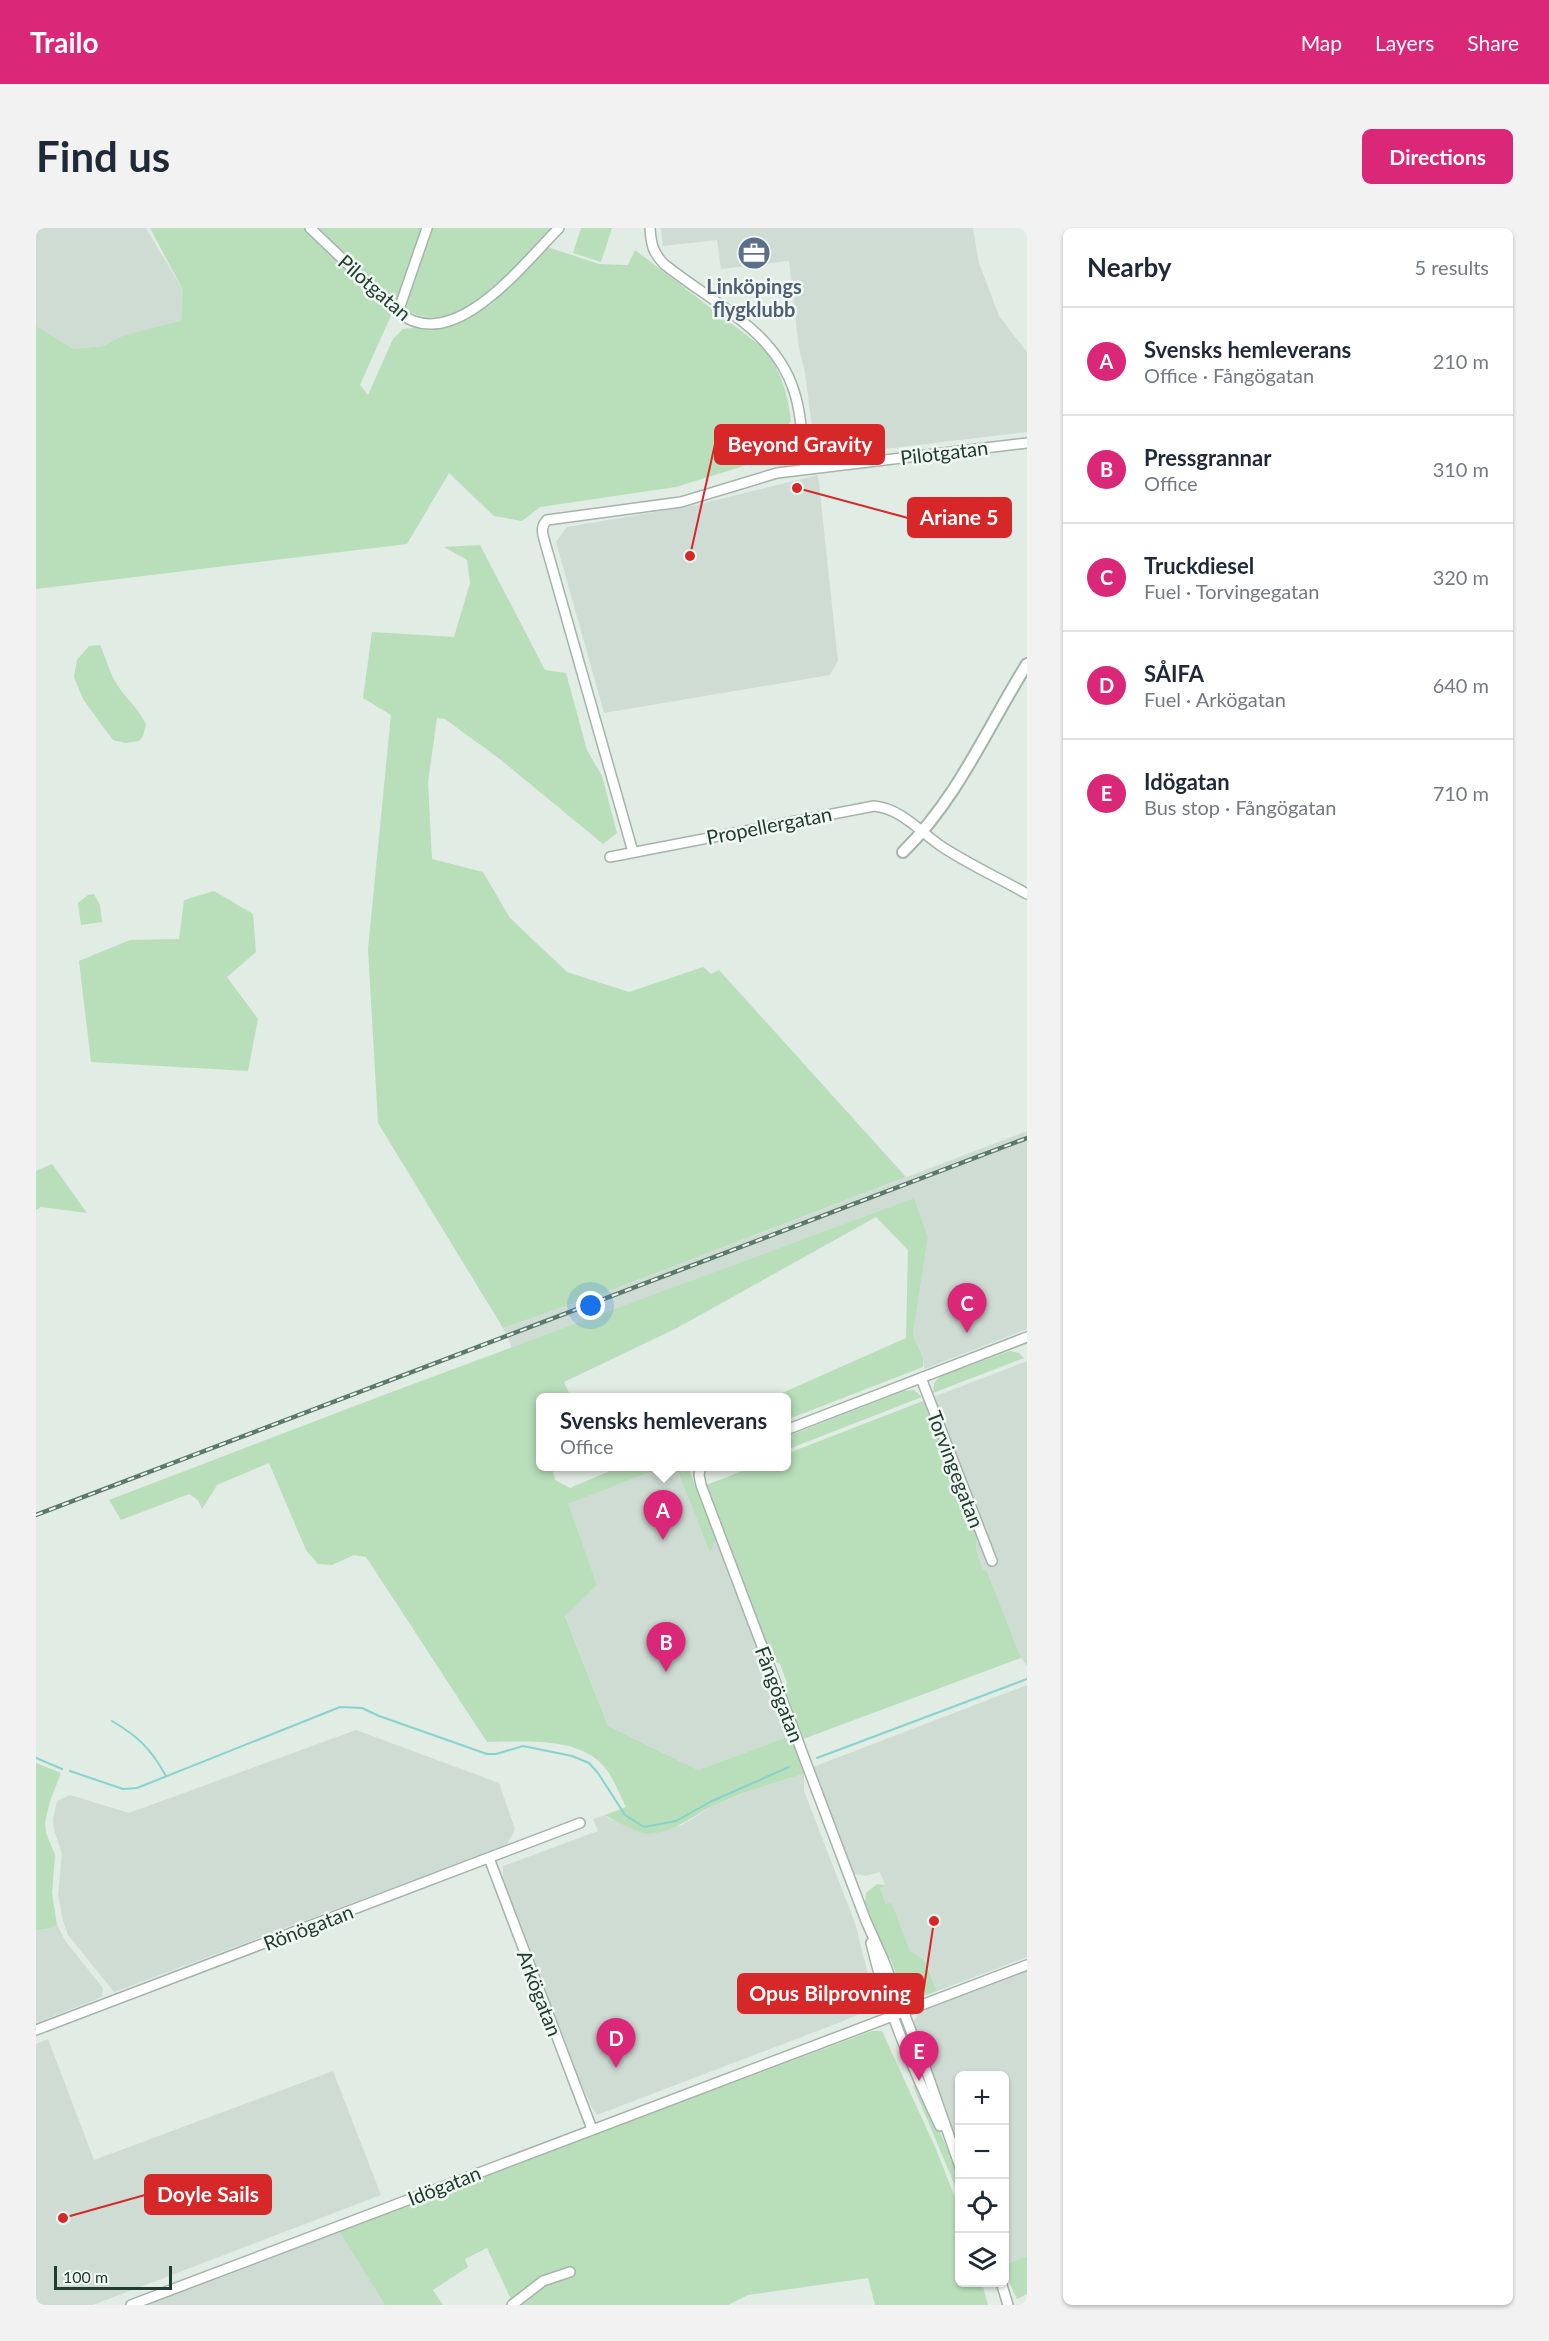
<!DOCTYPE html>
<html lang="en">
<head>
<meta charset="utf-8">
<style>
  body { margin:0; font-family:Lato,sans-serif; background:#f2f2f3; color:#1f2937 }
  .controls { position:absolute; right:18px; bottom:18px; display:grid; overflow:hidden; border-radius:9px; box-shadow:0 2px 4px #0004 }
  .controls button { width:54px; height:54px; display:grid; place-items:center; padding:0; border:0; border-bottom:2px solid #e0e1e3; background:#fff; color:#1f2937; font:30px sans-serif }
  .scale { position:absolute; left:18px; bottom:15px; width:118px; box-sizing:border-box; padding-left:6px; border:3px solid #213d2f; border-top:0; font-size:16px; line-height:21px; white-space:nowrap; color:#213d2f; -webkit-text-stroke:4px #f1f8f3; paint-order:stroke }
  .you { position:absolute; left:555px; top:1078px; width:21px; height:21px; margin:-15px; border:4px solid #fff; border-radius:50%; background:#1a73e8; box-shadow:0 0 0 9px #1a73e833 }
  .badge { display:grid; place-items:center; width:39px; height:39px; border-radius:50%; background:#db2777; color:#fff; font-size:20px; font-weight:700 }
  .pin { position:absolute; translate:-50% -50px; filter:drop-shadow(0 2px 3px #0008) }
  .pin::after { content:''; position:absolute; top:32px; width:21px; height:18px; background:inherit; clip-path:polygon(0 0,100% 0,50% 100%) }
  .popup { position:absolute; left:500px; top:1165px; width:255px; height:78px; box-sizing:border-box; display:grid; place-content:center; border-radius:9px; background:#fff; filter:drop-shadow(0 2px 4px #0005); font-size:20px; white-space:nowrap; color:#747a83 }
  .popup b { font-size:22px; color:#1f2937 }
  .popup::after { content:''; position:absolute; left:50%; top:100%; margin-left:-12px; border:12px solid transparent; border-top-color:#fff }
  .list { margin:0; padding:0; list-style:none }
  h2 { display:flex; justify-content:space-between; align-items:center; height:78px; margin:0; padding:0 24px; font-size:26px }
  h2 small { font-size:20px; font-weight:400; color:#747a83 }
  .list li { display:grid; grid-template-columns:39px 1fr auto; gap:18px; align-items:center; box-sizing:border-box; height:108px; padding:0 24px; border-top:2px solid #e0e1e3 }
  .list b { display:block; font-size:22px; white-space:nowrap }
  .list p { margin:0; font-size:20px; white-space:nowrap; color:#747a83 }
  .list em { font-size:20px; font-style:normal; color:#747a83 }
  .icon { flex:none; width:33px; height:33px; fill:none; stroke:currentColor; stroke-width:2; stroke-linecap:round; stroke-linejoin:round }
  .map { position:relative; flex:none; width:991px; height:2077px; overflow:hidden; border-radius:9px }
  header { display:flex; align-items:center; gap:36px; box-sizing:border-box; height:84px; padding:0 30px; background:#db2777; color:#fff }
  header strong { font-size:28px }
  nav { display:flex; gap:33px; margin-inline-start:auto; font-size:21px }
  .intro { display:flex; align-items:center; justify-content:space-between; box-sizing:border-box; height:144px; padding:0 36px }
  h1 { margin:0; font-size:42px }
  .button { padding:15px 27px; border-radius:9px; background:#db2777; color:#fff; font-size:21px; font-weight:700 }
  main { display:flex; gap:36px; padding:0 36px }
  aside { flex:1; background:#fff; border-radius:9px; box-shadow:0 2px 4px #0004 }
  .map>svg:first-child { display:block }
  .built { fill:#cfdcd3 }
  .green { fill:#b9deba }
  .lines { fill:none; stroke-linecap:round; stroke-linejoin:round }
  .stream { stroke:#86d3cd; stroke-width:2 }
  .minor-casing { stroke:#a4b4aa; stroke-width:12 }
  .tertiary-casing { stroke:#a4b4aa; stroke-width:14 }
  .minor { stroke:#fff; stroke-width:9 }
  .tertiary { stroke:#fff; stroke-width:10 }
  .rail-casing { stroke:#5b796a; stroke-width:4.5 }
  .rail { stroke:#f1f8f3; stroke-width:2; stroke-dasharray:7; stroke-linecap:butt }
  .labels { text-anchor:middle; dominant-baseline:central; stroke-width:5; stroke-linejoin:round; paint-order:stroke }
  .service-label { font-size:20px; font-weight:bold; fill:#4e5e75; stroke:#f1f8f3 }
  .street-label { font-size:20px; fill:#213d2f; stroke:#f1f8f3 }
  .leader { fill:none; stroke:#d62828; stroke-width:2 }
  .callout-dot { fill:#d62828; stroke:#f1f8f3; stroke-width:2 }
  .callout { fill:#d62828; stroke:#d62828; stroke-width:2 }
  .callout-label { font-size:21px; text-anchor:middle; font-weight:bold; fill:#fff }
</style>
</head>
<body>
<header>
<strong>Trailo</strong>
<nav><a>Map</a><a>Layers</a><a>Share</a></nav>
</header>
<div class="intro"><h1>Find us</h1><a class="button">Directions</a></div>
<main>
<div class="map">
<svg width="991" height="2077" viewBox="0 0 991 2077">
  <rect width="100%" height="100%" fill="#e1ece4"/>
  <g class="built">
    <path d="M 0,0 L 110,0 L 147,62 L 145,94 L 86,108 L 67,118 L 38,121 L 0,98 Z"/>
    <path d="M 625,0 L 937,0 L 943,35 L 963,88 L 991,124 L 991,204 L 790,228 L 779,221 L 769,145 L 763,120 L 753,33 L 685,41 L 681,12 L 627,18 Z"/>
    <path d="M 782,247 L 802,433 L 794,447 L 568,485 L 520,314 L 531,299 L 660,277 Z"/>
    <path d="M 991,903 L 991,1101 L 888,1141 L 887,1130 L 877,1106 L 892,1009 L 878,970 L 476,1120 L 467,1100 L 565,1066 Z"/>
    <path d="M 991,1133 L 991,1438 L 985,1430 L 951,1343 L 947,1342 L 887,1173 Z"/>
    <path d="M 624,1240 L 634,1241 L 642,1244 L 674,1325 L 680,1312 L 754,1508 L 662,1542 L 572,1498 L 529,1387 L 561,1357 L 531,1276 Z"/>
    <path d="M 991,1457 L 991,1729 L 901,1763 L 889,1731 L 874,1723 L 856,1675 L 850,1677 L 844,1659 L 849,1657 L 844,1644 L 830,1648 L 818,1646 L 777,1539 Z"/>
    <path d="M 320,1502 L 463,1555 L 479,1601 L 471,1617 L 78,1764 L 32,1707 L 27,1693 L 22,1667 L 26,1626 L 18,1602 L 17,1591 L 21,1573 L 34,1567 L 93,1585 Z"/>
    <path d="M 768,1546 L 768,1563 L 819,1695 L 833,1750 L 836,1777 L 830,1783 L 805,1794 L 561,1887 L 555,1878 L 545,1855 L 467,1650 L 467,1638 L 562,1603 L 557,1591 L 569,1587 L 573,1591 L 590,1596 L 605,1605 L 646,1597 L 677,1578 L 719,1561 Z"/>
    <path d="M 21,1697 L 30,1714 L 67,1760 L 66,1769 L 0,1795 L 0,1702 L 10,1701 Z"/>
    <path d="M 991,1743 L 991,2028 L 970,2036 L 969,1848 L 924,1848 L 923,1922 L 877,1800 L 878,1793 L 884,1784 Z"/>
    <path d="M 12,1811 L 58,1932 L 297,1843 L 345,1967 L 57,2077 L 0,2077 L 0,1816 Z"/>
    <path d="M 303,2003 L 349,2077 L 108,2077 Z"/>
  </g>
  <g class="green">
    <path d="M 114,0 L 269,0 L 357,83 L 324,157 L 332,167 L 357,111 L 367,101 L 422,95 L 439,87 L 456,76 L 511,19 L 563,36 L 592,37 L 599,22 L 730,122 C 746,147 751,163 755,193 L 727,232 L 640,259 L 504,279 L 486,293 L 458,288 L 413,245 L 371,316 L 0,361 L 0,98 L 38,121 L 67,118 L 86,108 L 145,93 L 147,62 Z"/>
    <path d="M 278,0 L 388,0 L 360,76 Z"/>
    <path d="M 396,0 L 517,0 C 487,30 440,92 394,89 C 385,89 376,85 367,82 Z"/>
    <path d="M 545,0 L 576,0 L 565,34 L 537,25 Z"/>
    <path d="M 444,317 L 509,442 L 530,445 L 551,522 L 566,548 L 581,605 L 567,616 L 465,532 L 409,491 L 401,490 L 392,554 L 396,631 L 447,644 L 474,690 L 531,744 L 593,764 L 667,739 L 675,746 L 683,742 L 870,949 L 565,1066 L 467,1100 L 342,895 L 332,721 L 355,487 L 327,470 L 336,404 L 418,409 L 434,355 L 431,332 L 408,319 Z"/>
    <path d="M 64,417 C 71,432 74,448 84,461 C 93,473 103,482 110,496 L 107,508 L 103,513 L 90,515 L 77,512 L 68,500 L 47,471 L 38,449 L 41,432 L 53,418 Z"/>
    <path d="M 178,663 L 217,686 L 220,724 L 191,749 L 222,791 L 212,843 L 55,834 L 43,733 L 94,712 L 143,711 L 148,672 Z"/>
    <path d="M 58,666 L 64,677 L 66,694 L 45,697 L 42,675 L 52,667 Z"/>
    <path d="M 16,936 L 51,985 L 5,979 L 0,982 L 0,943 Z"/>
    <path d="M 878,970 L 892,1009 L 877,1106 L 887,1130 L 887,1139 L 750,1192 L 750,1170 L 737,1169 L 870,1110 L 872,1022 L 840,989 L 641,1100 L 528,1154 L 535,1169 L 504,1170 L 504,1238 L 516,1239 L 519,1252 L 534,1260 L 583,1239 L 652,1239 L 680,1312 L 674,1325 L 642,1244 L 634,1241 L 624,1240 L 532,1276 L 561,1357 L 529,1388 L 572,1498 L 662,1542 L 754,1508 L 768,1546 C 738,1555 706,1564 677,1578 C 658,1587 641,1602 619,1605 C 616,1606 609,1606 606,1605 C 602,1604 572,1590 569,1587 L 590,1579 C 584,1568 580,1556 573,1545 C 549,1507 489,1514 451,1514 L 330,1329 L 318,1327 L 296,1337 L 282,1336 L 270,1322 L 233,1235 L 181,1257 L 166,1281 L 162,1272 L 153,1266 L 85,1292 L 73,1272 L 337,1171 Z"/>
    <path d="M 974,1123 L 983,1125 L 988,1130 L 897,1165 L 898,1155 L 905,1148 Z"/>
    <path d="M 878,1162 L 886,1169 L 750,1222 L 750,1209 L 868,1163 Z"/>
    <path d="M 887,1173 L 940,1306 L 940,1321 L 947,1342 L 951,1343 L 985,1430 L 767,1511 L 748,1460 L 751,1455 L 744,1436 L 737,1432 L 670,1257 L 717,1239 L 750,1238 L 750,1226 Z"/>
    <path d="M 0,1535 L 25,1545 L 14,1573 L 9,1594 L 10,1605 L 19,1627 L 16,1665 L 21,1697 L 10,1701 L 0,1702 Z"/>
    <path d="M 841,1656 L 849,1657 L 844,1660 L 850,1676 L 856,1675 L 874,1723 L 888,1731 L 901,1763 L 877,1772 L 870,1771 L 854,1730 L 851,1730 L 829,1674 L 830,1665 Z"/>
    <path d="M 836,1803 L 846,1803 L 900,1921 L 923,1980 L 924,2054 L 946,2055 L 952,2077 L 839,2077 L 832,2050 L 712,2067 L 692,2077 L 472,2077 L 474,2069 L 451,2020 L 429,2031 L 432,2039 L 397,2062 L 407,2077 L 349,2077 L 303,2003 Z"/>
    <path d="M 879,1857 L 886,1867 C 899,1896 923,1935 923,1967 L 877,1858 Z"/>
    <path d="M 991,2028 L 991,2066 L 981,2071 L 974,2056 L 970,2036 Z"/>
  </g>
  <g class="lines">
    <g class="stream">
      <path d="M 76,1493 C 103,1509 115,1521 130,1548"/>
      <path d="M 0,1530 L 26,1541"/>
      <path d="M 781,1530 L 991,1451"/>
      <path d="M 34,1543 L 87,1561 L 101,1560 L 304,1479 L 326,1480 L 343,1488 L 451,1526 L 460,1526 L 487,1518 L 536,1528 L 553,1535 L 562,1545 L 589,1587 L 608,1599 L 640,1593 L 674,1574 L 753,1539"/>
    </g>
    <g class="minor-casing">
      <g id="minor">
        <path d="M 274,0 L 362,84 C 417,129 487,36 523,0"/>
        <path d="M 614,0 C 615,16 617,25 628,36 C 675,74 739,102 758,163 C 766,187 766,215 769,241"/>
        <path d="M 362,84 L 391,0"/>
        <path d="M 597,624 L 508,311 C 506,304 505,298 511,292 L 645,274 L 741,245 L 991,215"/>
        <path d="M 574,629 L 838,578 C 866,581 883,603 905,618 C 932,636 963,650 991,666"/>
        <path d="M 885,1150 L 956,1333"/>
        <path d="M 750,1202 L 991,1109"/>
        <path d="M 665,1238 L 663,1247 L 665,1257 L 830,1693 L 847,1731 L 889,1839 L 924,1939"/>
        <path d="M 453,1630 L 556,1901"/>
        <path d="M 835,1715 C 850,1779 876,1839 904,1898"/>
        <path d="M 0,1802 L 544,1595"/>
        <path d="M 965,2054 L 972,2077"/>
        <path d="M 95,2077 L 991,1737"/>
        <path d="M 476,2077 L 507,2053 L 534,2044"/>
      </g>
    </g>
    <g class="tertiary-casing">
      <path id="tertiary" d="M 867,624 C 922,570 951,500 991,436"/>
    </g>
    <use href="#minor" class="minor"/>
    <use href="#tertiary" class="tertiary"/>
    <g class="rail-casing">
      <path id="rail" d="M 0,1287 L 991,910"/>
    </g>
    <use href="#rail" class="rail"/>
  </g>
  <defs>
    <g id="office-disc" transform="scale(1.725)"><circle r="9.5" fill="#5c6f8a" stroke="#f1f8f3"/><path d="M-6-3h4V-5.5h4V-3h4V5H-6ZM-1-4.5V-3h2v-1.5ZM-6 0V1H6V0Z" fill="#fff"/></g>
  </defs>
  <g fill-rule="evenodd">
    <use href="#office-disc" x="718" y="25"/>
  </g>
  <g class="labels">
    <g class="service-label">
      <text x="718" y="58">Linköpings<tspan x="718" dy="23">flygklubb</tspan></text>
    </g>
    <g class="street-label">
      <text transform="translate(339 59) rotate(41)">Pilotgatan</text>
      <text transform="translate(908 224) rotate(-7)">Pilotgatan</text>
      <text transform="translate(733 597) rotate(-11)">Propellergatan</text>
      <text transform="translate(920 1241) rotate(69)">Torvingegatan</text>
      <text transform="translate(744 1466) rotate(69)">Fångögatan</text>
      <text transform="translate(272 1699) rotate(-21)">Rönögatan</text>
      <text transform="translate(504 1765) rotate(69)">Arkögatan</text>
      <text transform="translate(408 1957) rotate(-21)">Idögatan</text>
    </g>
  </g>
  <path class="leader" d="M654 328L679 216M761 260L872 290M898 1693L887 1766M27 1990L109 1967"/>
  <g class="callout-dot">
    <circle cx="654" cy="328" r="6"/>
    <circle cx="761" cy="260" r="6"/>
    <circle cx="898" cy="1693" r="6"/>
    <circle cx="27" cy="1990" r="6"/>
  </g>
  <g class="callout">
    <rect x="679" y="197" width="169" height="39" rx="6"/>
    <rect x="872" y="270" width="103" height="39" rx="6"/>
    <rect x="702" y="1746" width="185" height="39" rx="6"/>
    <rect x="109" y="1947" width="126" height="39" rx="6"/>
  </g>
  <g class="callout-label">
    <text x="764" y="224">Beyond Gravity</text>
    <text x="923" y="297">Ariane 5</text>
    <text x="794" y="1773">Opus Bilprovning</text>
    <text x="172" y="1974">Doyle Sails</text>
  </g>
</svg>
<div class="controls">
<button>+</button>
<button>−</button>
<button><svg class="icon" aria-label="locate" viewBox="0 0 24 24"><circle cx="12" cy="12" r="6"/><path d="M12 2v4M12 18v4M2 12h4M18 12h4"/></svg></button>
<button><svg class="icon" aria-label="layers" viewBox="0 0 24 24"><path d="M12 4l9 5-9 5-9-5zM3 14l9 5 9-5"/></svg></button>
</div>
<div class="scale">100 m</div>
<div class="you"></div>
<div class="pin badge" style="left:627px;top:1312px">A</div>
<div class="popup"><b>Svensks hemleverans</b>Office</div>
<div class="pin badge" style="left:630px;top:1444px">B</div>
<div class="pin badge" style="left:931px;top:1105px">C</div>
<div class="pin badge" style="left:580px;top:1840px">D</div>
<div class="pin badge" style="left:883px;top:1853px">E</div>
</div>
<aside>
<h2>Nearby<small>5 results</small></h2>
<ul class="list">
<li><span class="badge">A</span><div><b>Svensks hemleverans</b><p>Office · Fångögatan</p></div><em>210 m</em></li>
<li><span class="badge">B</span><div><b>Pressgrannar</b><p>Office</p></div><em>310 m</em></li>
<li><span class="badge">C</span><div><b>Truckdiesel</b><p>Fuel · Torvingegatan</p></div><em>320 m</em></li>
<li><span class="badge">D</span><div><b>SÅIFA</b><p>Fuel · Arkögatan</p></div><em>640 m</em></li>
<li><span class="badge">E</span><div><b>Idögatan</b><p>Bus stop · Fångögatan</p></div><em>710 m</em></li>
</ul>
</aside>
</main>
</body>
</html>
